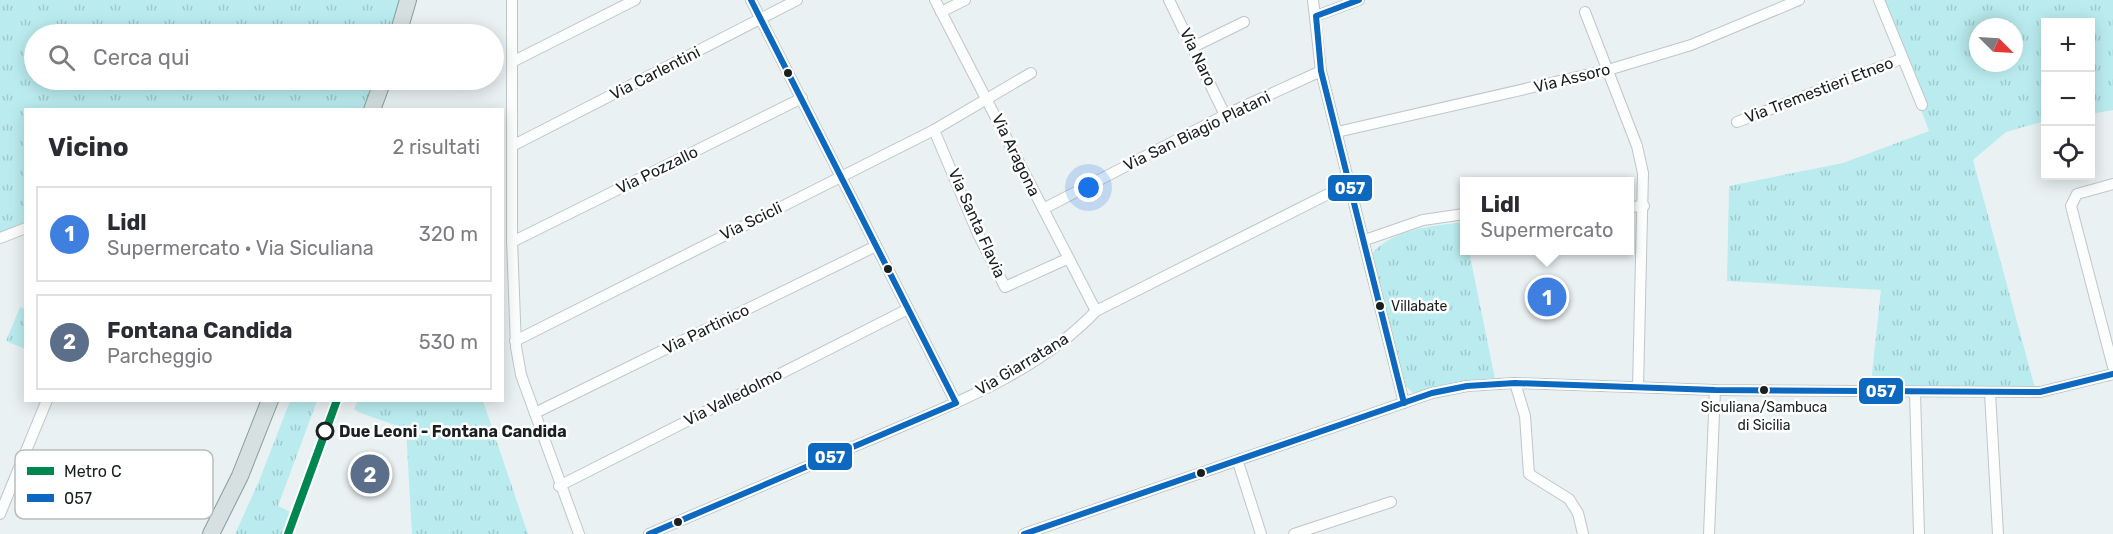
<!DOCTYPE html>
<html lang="it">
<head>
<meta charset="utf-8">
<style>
  body { margin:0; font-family:Rubik,sans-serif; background:#f2f2f3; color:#2b2b33 }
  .controls { position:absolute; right:18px; top:18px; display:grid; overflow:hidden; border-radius:0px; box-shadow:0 3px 15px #0003 }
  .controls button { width:54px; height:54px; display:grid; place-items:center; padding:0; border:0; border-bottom:2px solid #e1e1e2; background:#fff; color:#2b2b33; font:30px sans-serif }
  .compass { position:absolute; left:1969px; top:18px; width:54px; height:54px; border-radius:50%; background:#fff; box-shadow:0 3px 15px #0003; rotate:114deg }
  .you { position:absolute; left:1089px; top:188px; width:21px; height:21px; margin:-15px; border:4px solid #fff; border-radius:50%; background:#1a73e8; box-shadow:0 0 0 9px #1a73e833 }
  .badge { display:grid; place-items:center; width:39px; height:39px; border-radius:50%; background:#636869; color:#fff; font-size:20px; font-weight:700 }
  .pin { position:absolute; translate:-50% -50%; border:3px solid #fff; box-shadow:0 2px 6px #0006 }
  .popup { position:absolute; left:1460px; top:177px; width:174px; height:78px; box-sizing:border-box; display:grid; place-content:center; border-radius:0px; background:#fff; filter:drop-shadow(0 2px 4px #0005); font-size:20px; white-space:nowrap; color:#7c7c81 }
  .popup b { font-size:22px; color:#2b2b33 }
  .popup::after { content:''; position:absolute; left:50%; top:100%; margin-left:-12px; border:12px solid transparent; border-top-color:#fff }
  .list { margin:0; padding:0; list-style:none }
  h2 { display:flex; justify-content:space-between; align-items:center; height:78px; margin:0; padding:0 24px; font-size:26px }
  h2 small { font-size:20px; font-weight:400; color:#7c7c81 }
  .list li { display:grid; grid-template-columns:39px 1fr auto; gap:18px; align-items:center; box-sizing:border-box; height:96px; margin:0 12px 12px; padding:0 12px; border:2px solid #e1e1e2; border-radius:0px }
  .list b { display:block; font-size:22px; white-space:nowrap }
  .list p { margin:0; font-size:20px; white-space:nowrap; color:#7c7c81 }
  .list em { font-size:20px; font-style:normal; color:#7c7c81 }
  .icon { flex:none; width:33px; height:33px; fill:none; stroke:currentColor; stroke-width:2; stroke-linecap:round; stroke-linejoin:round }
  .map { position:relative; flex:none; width:2113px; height:534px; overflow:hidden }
  .search { position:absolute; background:#fff; box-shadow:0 3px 15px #0003; left:24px; top:24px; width:480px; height:66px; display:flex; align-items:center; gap:15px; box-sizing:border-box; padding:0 21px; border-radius:33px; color:#7c7c81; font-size:22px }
  .panel { position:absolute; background:#fff; box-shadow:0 3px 15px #0003; left:24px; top:108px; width:480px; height:294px; border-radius:0px }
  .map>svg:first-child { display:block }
  .grass { fill:url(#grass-tufts); fill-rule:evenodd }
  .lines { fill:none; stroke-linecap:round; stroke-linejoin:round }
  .minor-casing { stroke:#c0c6c6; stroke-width:12 }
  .primary-casing { stroke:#889c9d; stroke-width:18 }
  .minor { stroke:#fcfdfd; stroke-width:10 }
  .primary { stroke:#d6e0e1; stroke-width:16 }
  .bus-1-casing { stroke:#fff; stroke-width:10 }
  .bus-1 { stroke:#0c69bf; stroke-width:6 }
  .metro-1-casing { stroke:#fff; stroke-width:12 }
  .metro-1 { stroke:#008751; stroke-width:8 }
  .bus-dot { fill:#1a1f1f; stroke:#fff; stroke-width:2 }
  .stop-dot { fill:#fff; stroke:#1a1f1f; stroke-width:3 }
  .labels { text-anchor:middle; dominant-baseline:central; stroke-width:5; stroke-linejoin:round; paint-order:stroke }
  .bus-label { font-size:14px; fill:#1a1f1f; stroke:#fff; text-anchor:start }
  .street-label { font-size:16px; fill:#1a1f1f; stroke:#fff }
  .stop-label { font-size:16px; font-weight:bold; fill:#1a1f1f; stroke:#fff; text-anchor:start }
  .key { fill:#fff; stroke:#babcbc; stroke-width:1.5 }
  .key-label { font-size:16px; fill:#1a1f1f }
  .line-badge { stroke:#fff; stroke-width:2 }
  .badge-label { font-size:16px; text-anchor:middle; font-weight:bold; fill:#fff }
</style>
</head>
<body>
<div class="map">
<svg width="2113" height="534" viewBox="0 0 2113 534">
  <defs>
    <pattern id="grass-tufts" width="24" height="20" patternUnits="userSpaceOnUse" patternTransform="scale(1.5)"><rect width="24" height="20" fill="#baecef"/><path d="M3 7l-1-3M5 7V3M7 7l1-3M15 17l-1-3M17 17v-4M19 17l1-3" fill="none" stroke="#9fcacc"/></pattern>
  </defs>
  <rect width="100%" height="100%" fill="#eaf1f2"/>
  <g class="grass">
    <path d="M 0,0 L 400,0 L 391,34 L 34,34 L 34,80 L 375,80 L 364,109 L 26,110 L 25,226 L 0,237 Z"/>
    <path d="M 1879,0 L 2113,0 L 2113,110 L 2091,114 L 2090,22 L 2046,22 L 2045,121 L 2006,132 L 1973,160 L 2035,388 L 1870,392 L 1881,290 L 1727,281 L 1729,186 L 1843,163 L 1929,131 ZM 1978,27 L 2014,27 L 2014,63 L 1978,63 Z"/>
    <path d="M 1463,222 L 1464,250 L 1469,251 L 1495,379 L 1413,393 L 1402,383 L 1372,253 C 1397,228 1429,227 1463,222 Z"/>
    <path d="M 20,307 L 25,309 L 25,349 L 6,341 Z"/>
    <path d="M 290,401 L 317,401 L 278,506 L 291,512 L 283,534 L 235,534 L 259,481 Z"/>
    <path d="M 358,401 L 483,401 L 528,534 L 412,534 L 406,429 L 358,412 L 354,409 Z"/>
  </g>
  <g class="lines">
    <g class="minor-casing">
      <g id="minor">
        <path d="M 512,0 L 512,240 L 516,347 L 521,375 L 579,534"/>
        <path d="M 751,0 L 956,403"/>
        <path d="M 935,0 L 1096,311"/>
        <path d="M 1169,0 L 1225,115"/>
        <path d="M 1313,0 L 1321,71 L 1404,403"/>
        <path d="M 1879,0 L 1922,105"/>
        <path d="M 941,12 L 965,0"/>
        <path d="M 1585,12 L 1637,146 L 1643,173 L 1638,387"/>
        <path d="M 1316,16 L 1359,0"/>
        <path d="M 1193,47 L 1244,22"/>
        <path d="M 512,62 L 635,0"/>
        <path d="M 1737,122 L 1901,59"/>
        <path d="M 934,130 L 978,234 L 1005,287 L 1067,259"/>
        <path d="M 1337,132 L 1608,70 L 1691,45 L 1799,0"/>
        <path d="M 512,146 L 797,0"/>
        <path d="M 2113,184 L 2077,194 L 2071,206 L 2113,367"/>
        <path d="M 1630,207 L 1644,206"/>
        <path d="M 1043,209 L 1225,115 L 1321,71"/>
        <path d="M 0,238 L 26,228"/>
        <path d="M 1365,240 L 1423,220 L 1464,214"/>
        <path d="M 512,242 L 802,98"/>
        <path d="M 515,341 L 934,130 L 1031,73"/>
        <path d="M 1515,383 L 1525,416 L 1529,474 L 1569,499 L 1578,513 L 1583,534"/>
        <path d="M 1915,393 L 1919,534"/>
        <path d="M 1990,393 L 1998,534"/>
        <path d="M 535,413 L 876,246"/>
        <path d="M 1238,462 L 1261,534"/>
        <path d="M 559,486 L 908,309"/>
        <path d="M 0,514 L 47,400"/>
        <path d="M 649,534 C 722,503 795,472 867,441 C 946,407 1035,375 1096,311 L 1348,184"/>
        <path d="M 1024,534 L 1432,393 L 1467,386 L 1515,383 L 1715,390 L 2040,392 L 2113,374"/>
        <path d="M 1294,534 L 1391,502"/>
        <path d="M 1709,534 L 1715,390"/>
      </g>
    </g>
    <g class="primary-casing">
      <g id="primary">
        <path d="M 398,34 L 408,0"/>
        <path d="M 372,110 L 383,80"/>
        <path d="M 211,534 L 240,476 L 270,400"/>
      </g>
    </g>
    <use href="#minor" class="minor"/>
    <use href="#primary" class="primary"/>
    <g class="bus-1-casing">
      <g id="bus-1">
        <path d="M 1359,0 L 1316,16 L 1321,71 L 1404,403"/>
        <path d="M 649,534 L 956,403 L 751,0"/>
        <path d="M 1024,534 L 1432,393 L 1467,386 L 1515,383 L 1715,390 L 2040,392 L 2113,374"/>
      </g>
    </g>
    <use href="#bus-1" class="bus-1"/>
    <g class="metro-1-casing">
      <path id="metro-1" d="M 288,534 L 337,400"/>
    </g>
    <use href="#metro-1" class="metro-1"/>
  </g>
  <g class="bus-dot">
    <circle cx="788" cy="73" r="5"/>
    <circle cx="888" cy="269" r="5"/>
    <circle cx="1380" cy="306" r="5"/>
    <circle cx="1764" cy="390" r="5"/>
    <circle cx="1201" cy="473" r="5"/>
    <circle cx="678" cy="522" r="5"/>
  </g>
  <circle class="stop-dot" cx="325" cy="431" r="8"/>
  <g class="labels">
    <g class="bus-label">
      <text x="1391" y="306">Villabate</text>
      <text x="1764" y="407" text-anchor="middle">Siculiana/Sambuca<tspan x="1764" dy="18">di Sicilia</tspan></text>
    </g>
    <g class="street-label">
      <text transform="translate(1198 57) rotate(64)">Via Naro</text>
      <text transform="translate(655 73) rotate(-27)">Via Carlentini</text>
      <text transform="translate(1572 78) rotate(-14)">Via Assoro</text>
      <text transform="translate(1819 90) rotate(-21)">Via Tremestieri Etneo</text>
      <text transform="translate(1197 131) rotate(-26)">Via San Biagio Platani</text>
      <text transform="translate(1016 155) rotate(64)">Via Aragona</text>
      <text transform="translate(657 170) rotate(-26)">Via Pozzallo</text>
      <text transform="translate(751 221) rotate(-26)">Via Scicli</text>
      <text transform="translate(977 223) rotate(66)">Via Santa Flavia</text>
      <text transform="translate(706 329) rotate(-26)">Via Partinico</text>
      <text transform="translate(1022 364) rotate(-31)">Via Giarratana</text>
      <text transform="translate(733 397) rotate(-27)">Via Valledolmo</text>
    </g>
    <g class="stop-label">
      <text x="339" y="431">Due Leoni - Fontana Candida</text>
    </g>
  </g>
  <rect x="15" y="450" width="198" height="69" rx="9" class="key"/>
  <rect x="27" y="467" width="27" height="8" fill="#008751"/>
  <rect x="27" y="494" width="27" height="8" fill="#0c69bf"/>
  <g class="key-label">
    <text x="64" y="477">Metro C</text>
    <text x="64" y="504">057</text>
  </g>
  <g class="line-badge">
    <rect x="1327" y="174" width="46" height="28" rx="6" fill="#0c69bf"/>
    <rect x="1858" y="377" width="46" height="28" rx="6" fill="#0c69bf"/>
    <rect x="807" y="442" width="46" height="29" rx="6" fill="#0c69bf"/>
  </g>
  <g class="badge-label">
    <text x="1350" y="194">057</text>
    <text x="1881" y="397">057</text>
    <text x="830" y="463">057</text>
  </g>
</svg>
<div class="controls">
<button>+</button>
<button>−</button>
<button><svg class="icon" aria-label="locate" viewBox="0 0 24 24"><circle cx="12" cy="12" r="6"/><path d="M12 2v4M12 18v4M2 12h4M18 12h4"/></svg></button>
</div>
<svg class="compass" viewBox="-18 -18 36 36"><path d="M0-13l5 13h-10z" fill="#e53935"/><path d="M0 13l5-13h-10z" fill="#7c7c81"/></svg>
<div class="you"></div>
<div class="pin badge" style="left:1547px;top:297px;background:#3f7fe0">1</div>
<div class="popup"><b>Lidl</b>Supermercato</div>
<div class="pin badge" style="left:370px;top:474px;background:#5c6f8a">2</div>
<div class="search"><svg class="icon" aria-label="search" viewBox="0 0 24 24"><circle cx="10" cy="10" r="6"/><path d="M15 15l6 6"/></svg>Cerca qui</div>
<section class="panel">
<h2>Vicino<small>2 risultati</small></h2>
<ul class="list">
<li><span class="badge" style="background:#3f7fe0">1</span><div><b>Lidl</b><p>Supermercato · Via Siculiana</p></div><em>320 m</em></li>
<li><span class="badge" style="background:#5c6f8a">2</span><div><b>Fontana Candida</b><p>Parcheggio</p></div><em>530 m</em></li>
</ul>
</section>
</div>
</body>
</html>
